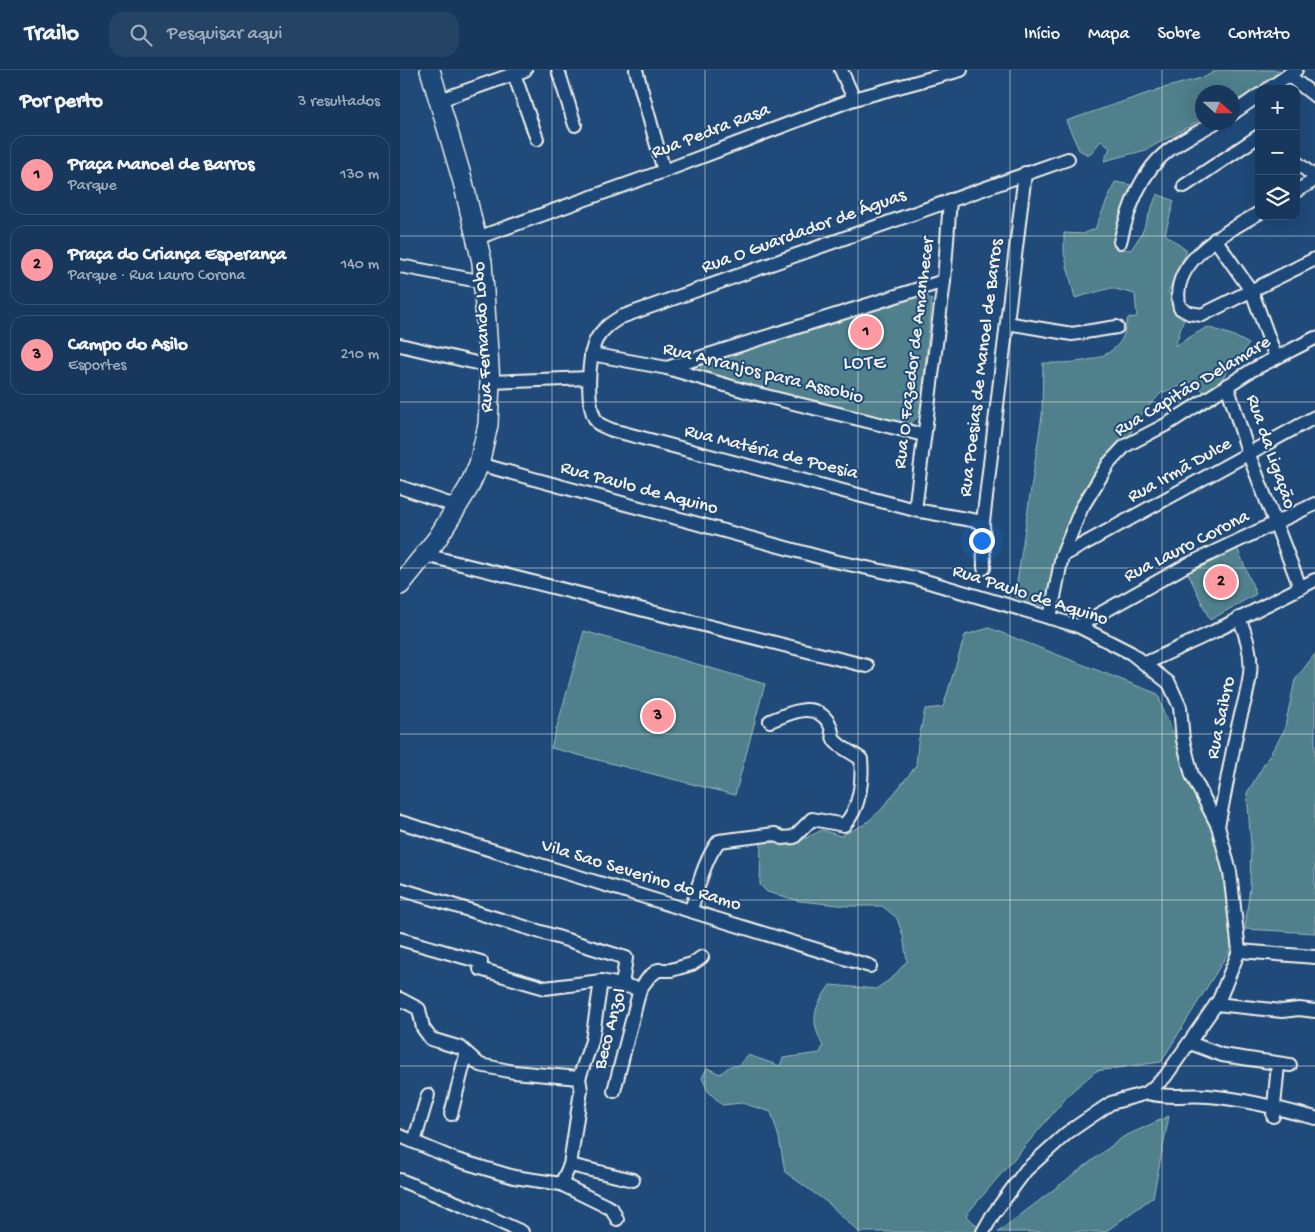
<!DOCTYPE html>
<html lang="pt">
<head>
<meta charset="utf-8">
<style>
  body { margin:0; font-family:"Gochi Hand",sans-serif; background:#244365; color:#f1f3f6 }
  .controls { position:absolute; right:15px; top:15px; display:grid; overflow:hidden; border-radius:10px; box-shadow:0 5px 20px #0002 }
  .controls button { width:45px; height:45px; display:grid; place-items:center; padding:0; border:0; border-bottom:1px solid #365272; background:#17385c; color:#f1f3f6; font:25px sans-serif }
  .compass { position:absolute; left:795px; top:15px; width:45px; height:45px; border-radius:50%; background:#17385c; box-shadow:0 5px 20px #0002; rotate:111deg }
  .you { position:absolute; left:581px; top:470px; width:18px; height:18px; margin:-12px; border:4px solid #fff; border-radius:50%; background:#1a73e8; box-shadow:0 0 0 8px #1a73e833 }
  .badge { display:grid; place-items:center; width:32px; height:32px; border-radius:50%; background:#ff9aa2; color:#111; font-size:16px; font-weight:700 }
  .pin { position:absolute; translate:-50% -50%; border:2px solid #fff; box-shadow:0 1px 5px #0006 }
  .list { margin:0; padding:0; list-style:none }
  h2 { display:flex; justify-content:space-between; align-items:center; height:65px; margin:0; padding:0 20px; font-size:21px }
  h2 small { font-size:16px; font-weight:400; color:#9eacbb }
  .list li { display:grid; grid-template-columns:32px 1fr auto; gap:15px; align-items:center; box-sizing:border-box; height:80px; margin:0 10px 10px; padding:0 10px; border:1px solid #365272; border-radius:15px }
  .list b { display:block; font-size:19px; white-space:nowrap }
  .list p { margin:0; font-size:16px; white-space:nowrap; color:#9eacbb }
  .list em { font-size:16px; font-style:normal; color:#9eacbb }
  .icon { flex:none; width:28px; height:28px; fill:none; stroke:currentColor; stroke-width:2; stroke-linecap:round; stroke-linejoin:round }
  .map { position:relative; flex:none; width:915px; height:1162px; overflow:hidden }
  header { display:flex; align-items:center; gap:30px; box-sizing:border-box; height:70px; padding:0 25px; background:#17385c; border-bottom:1px solid #365272 }
  header strong { font-size:24px }
  nav { display:flex; gap:28px; margin-inline-start:auto; font-size:18px }
  .search { width:350px; height:45px; background:#244365; display:flex; align-items:center; gap:12px; box-sizing:border-box; padding:0 18px; border-radius:15px; color:#9eacbb; font-size:19px }
  main { display:flex }
  aside { flex:1; background:#17385c }
  .map>svg:first-child { display:block }
  .green { fill:#4f808c; stroke:#a2b8ba }
  .lines { fill:none; stroke-linecap:round; stroke-linejoin:round }
  .minor-casing { stroke:#f4f1e8; stroke-width:16 }
  .secondary-casing { stroke:#f4f1e8; stroke-width:22 }
  .minor { stroke:#1f4a7a; stroke-width:12 }
  .secondary { stroke:#1f4a7a; stroke-width:19 }
  .grid { fill:none; stroke:#f4f1e8; stroke-width:1; stroke-opacity:0.55 }
  .labels { text-anchor:middle; dominant-baseline:central; stroke-width:4; stroke-linejoin:round; paint-order:stroke }
  .street-label { font-size:19px; fill:#f4f1e8; stroke:#1f4a7a }
  .neighbourhood-label { font-size:20px; letter-spacing:1px; fill:#f4f1e8; stroke:#1f4a7a }
</style>
</head>
<body>
<header>
<strong>Trailo</strong>
<div class="search"><svg class="icon" aria-label="search" viewBox="0 0 24 24"><circle cx="10" cy="10" r="6"/><path d="M15 15l6 6"/></svg>Pesquisar aqui</div>
<nav><a>Início</a><a>Mapa</a><a>Sobre</a><a>Contato</a></nav>
</header>
<main>
<aside>
<h2>Por perto<small>3 resultados</small></h2>
<ul class="list">
<li><span class="badge">1</span><div><b>Praça Manoel de Barros</b><p>Parque</p></div><em>130 m</em></li>
<li><span class="badge">2</span><div><b>Praça do Criança Esperança</b><p>Parque · Rua Lauro Corona</p></div><em>140 m</em></li>
<li><span class="badge">3</span><div><b>Campo do Asilo</b><p>Esportes</p></div><em>210 m</em></li>
</ul>
</aside>
<div class="map">
<svg width="915" height="1162" viewBox="0 0 915 1162">
  <rect width="100%" height="100%" fill="#1f4a7a"/>
  <filter id="ink" filterUnits="userSpaceOnUse"><feTurbulence type="fractalNoise" baseFrequency=".02" numOctaves="2"/><feDisplacementMap in="SourceGraphic" scale="10" xChannelSelector="R" yChannelSelector="G"/><feConvolveMatrix kernelMatrix="1 2 1 2 8 2 1 2 1" color-interpolation-filters="sRGB"/></filter>
  <g filter="url(#ink)">
    <g class="green">
      <path d="M 817,0 L 880,0 L 880,3 L 833,33 L 832,22 L 802,22 L 802,49 L 746,80 L 704,91 L 710,78 L 701,71 L 689,85 L 679,80 L 666,51 L 760,19 L 805,7 Z"/>
      <path d="M 715,112 L 732,115 L 716,178 L 731,180 L 742,163 L 757,124 L 774,131 L 765,164 L 787,181 L 768,222 L 784,249 L 775,276 L 807,257 L 832,265 L 849,274 L 808,327 L 794,311 L 761,323 L 737,349 L 725,376 L 681,439 L 654,530 L 635,539 L 615,526 L 642,345 L 643,293 C 669,293 710,294 723,267 C 725,261 726,254 728,248 L 737,247 L 735,224 L 711,218 L 675,228 L 664,183 L 664,163 L 683,164 L 695,159 Z"/>
      <path d="M 524,224 L 532,230 L 520,345 L 510,354 L 300,302 L 301,294 Z"/>
      <path d="M 836,475 L 856,524 L 810,550 L 786,499 Z"/>
      <path d="M 589,558 L 758,624 L 764,643 L 811,743 L 838,867 L 761,992 L 696,1001 L 672,1021 L 566,1145 L 583,1162 L 459,1162 L 428,1133 L 385,1102 L 379,1068 L 371,1042 L 342,1033 L 322,1035 L 308,1021 L 302,1008 L 307,998 L 320,1004 L 330,996 L 338,996 L 348,985 L 380,996 L 383,988 L 420,983 L 423,976 C 410,950 413,939 430,915 L 476,919 L 492,908 L 507,891 L 503,866 L 497,848 L 482,836 L 448,836 L 400,831 L 367,822 L 360,815 L 361,772 L 396,773 L 422,760 L 441,766 L 465,754 L 481,740 L 516,696 L 518,673 L 525,639 L 543,637 L 565,565 Z"/>
      <path d="M 184,561 L 365,614 L 335,725 L 151,678 Z"/>
      <path d="M 915,584 L 915,863 L 845,859 L 850,817 L 851,776 L 847,723 L 884,661 L 895,610 Z"/>
      <path d="M 769,1046 L 753,1127 L 705,1162 L 598,1162 L 723,1067 Z"/>
    </g>
    <g class="lines">
      <g class="minor-casing">
        <g id="minor">
          <path d="M 158,0 L 175,55"/>
          <path d="M 236,0 L 264,101"/>
          <path d="M 441,0 L 454,29"/>
          <path d="M 114,4 L 137,69"/>
          <path d="M 888,5 L 915,26"/>
          <path d="M 868,19 L 896,0"/>
          <path d="M 40,30 L 125,0"/>
          <path d="M 832,44 L 859,25"/>
          <path d="M 896,92 L 915,107"/>
          <path d="M 784,116 L 859,66"/>
          <path d="M 896,121 L 915,110"/>
          <path d="M 859,143 C 826,162 767,192 780,238 L 789,243 L 802,245 L 915,189"/>
          <path d="M 77,168 L 264,101 L 454,29 L 561,0"/>
          <path d="M 815,169 L 852,222 L 876,288"/>
          <path d="M 720,172 C 728,139 741,101 769,80 C 783,69 801,61 816,52"/>
          <path d="M 0,196 L 84,212"/>
          <path d="M 607,253 L 672,264 L 717,257"/>
          <path d="M 0,275 L 89,296"/>
          <path d="M 191,284 L 267,298 L 349,322 L 524,365"/>
          <path d="M 267,298 L 544,211"/>
          <path d="M 90,312 L 189,308"/>
          <path d="M 827,315 L 849,385 L 900,517"/>
          <path d="M 79,394 L 434,491 L 515,508 L 678,556 L 731,583 L 769,613 L 780,637 L 783,670 L 792,705 L 818,756 L 830,802 L 839,881 L 819,930 L 765,1007 L 747,1023 L 711,1033 L 667,1063 L 626,1100 L 592,1146 L 583,1162"/>
          <path d="M 0,417 L 58,437"/>
          <path d="M 515,440 L 544,211 L 550,130"/>
          <path d="M 583,452 L 515,440 L 212,360 C 208,358 201,356 198,353 C 185,339 188,286 196,270 C 202,259 211,253 221,247 L 668,89"/>
          <path d="M 25,485 L 467,596"/>
          <path d="M 662,486 L 915,347"/>
          <path d="M 584,498 L 583,452 L 625,103"/>
          <path d="M 650,548 L 662,486 L 681,439 L 709,393 L 725,376 L 769,353 L 852,300 L 915,268"/>
          <path d="M 678,556 L 787,495 L 915,434"/>
          <path d="M 746,593 L 813,562 L 915,510"/>
          <path d="M 0,752 L 470,896"/>
          <path d="M 818,756 C 824,728 829,699 835,670 C 845,619 862,601 839,548"/>
          <path d="M 0,819 L 226,888 L 222,915"/>
          <path d="M 291,840 C 298,818 304,790 319,771 L 375,764 L 382,768 L 394,767 L 412,749 L 444,755 C 460,739 463,710 461,689 C 453,683 441,678 435,671 C 432,667 432,658 429,653 C 414,630 391,643 370,651"/>
          <path d="M 0,869 L 81,892 L 80,899 L 145,918 L 201,911 L 240,919"/>
          <path d="M 839,881 L 915,887"/>
          <path d="M 0,929 L 19,939 L 23,958 L 31,969 L 61,978 L 80,995 L 114,1002 L 179,1008"/>
          <path d="M 816,934 L 882,941 L 899,939 L 915,941"/>
          <path d="M 790,973 L 822,985 L 890,995"/>
          <path d="M 214,1021 L 240,919 L 249,907 L 258,900 L 271,900 L 292,894 L 302,887"/>
          <path d="M 747,1023 C 772,1029 785,1024 808,1026 C 845,1029 880,1039 915,1048"/>
          <path d="M 51,1044 L 66,985"/>
          <path d="M 873,1046 L 878,995"/>
          <path d="M 0,1066 L 57,1090 L 114,1107 L 161,1114 L 212,1139 L 217,1149"/>
          <path d="M 14,1072 L 28,1025"/>
          <path d="M 170,1095 L 233,1110"/>
          <path d="M 0,1110 L 69,1138 L 122,1162"/>
          <path d="M 161,1114 L 170,1095 L 181,1020 L 179,1008 L 192,971 L 201,911"/>
        </g>
      </g>
      <g class="secondary-casing">
        <path id="secondary" d="M 0,515 L 37,469 L 69,417 L 79,394 L 88,355 L 90,312 L 82,192 L 63,112 L 30,0"/>
      </g>
      <use href="#minor" class="minor"/>
      <use href="#secondary" class="secondary"/>
    </g>
  </g>
  <path class="grid" d="M 152,0 L 152,1162M 305,0 L 305,1162M 458,0 L 458,1162M 610,0 L 610,1162M 762,0 L 762,1162M 0,166 L 915,166M 0,332 L 915,332M 0,498 L 915,498M 0,664 L 915,664M 0,830 L 915,830M 0,996 L 915,996"/>
  <g class="labels">
    <g class="street-label">
      <text transform="translate(311 62) rotate(-21)">Rua Pedra Rasa</text>
      <text transform="translate(404 162) rotate(-20)">Rua O Guardador de Águas</text>
      <text transform="translate(84 267) rotate(-93)">Rua Fernando Lobo</text>
      <text transform="translate(515 283) rotate(-83)">Rua O Fazedor de Amanhecer</text>
      <text transform="translate(582 298) rotate(-83)">Rua Poesias de Manoel de Barros</text>
      <text transform="translate(363 304) rotate(14)">Rua Arranjos para Assobio</text>
      <text transform="translate(793 317) rotate(-31)">Rua Capitão Delamare</text>
      <text transform="translate(870 382) rotate(71)">Rua da Ligação</text>
      <text transform="translate(371 383) rotate(14)">Rua Matéria de Poesia</text>
      <text transform="translate(780 401) rotate(-29)">Rua Irmã Dulce</text>
      <text transform="translate(239 419) rotate(15)">Rua Paulo de Aquino</text>
      <text transform="translate(787 477) rotate(-27)">Rua Lauro Corona</text>
      <text transform="translate(630 526) rotate(18)">Rua Paulo de Aquino</text>
      <text transform="translate(822 648) rotate(-78)">Rua Saibro</text>
      <text transform="translate(241 806) rotate(17)">Vila Sao Severino do Ramo</text>
      <text transform="translate(211 959) rotate(-75)">Beco Anzol</text>
    </g>
    <g class="neighbourhood-label">
      <text x="465" y="294">LOTE</text>
    </g>
  </g>
</svg>
<div class="controls">
<button>+</button>
<button>−</button>
<button><svg class="icon" aria-label="layers" viewBox="0 0 24 24"><path d="M12 4l9 5-9 5-9-5zM3 14l9 5 9-5"/></svg></button>
</div>
<svg class="compass" viewBox="-18 -18 36 36"><path d="M0-13l5 13h-10z" fill="#e53935"/><path d="M0 13l5-13h-10z" fill="#9eacbb"/></svg>
<div class="you"></div>
<div class="pin badge" style="left:466px;top:262px">1</div>
<div class="pin badge" style="left:821px;top:512px">2</div>
<div class="pin badge" style="left:258px;top:646px">3</div>
</div>
</main>
</body>
</html>
